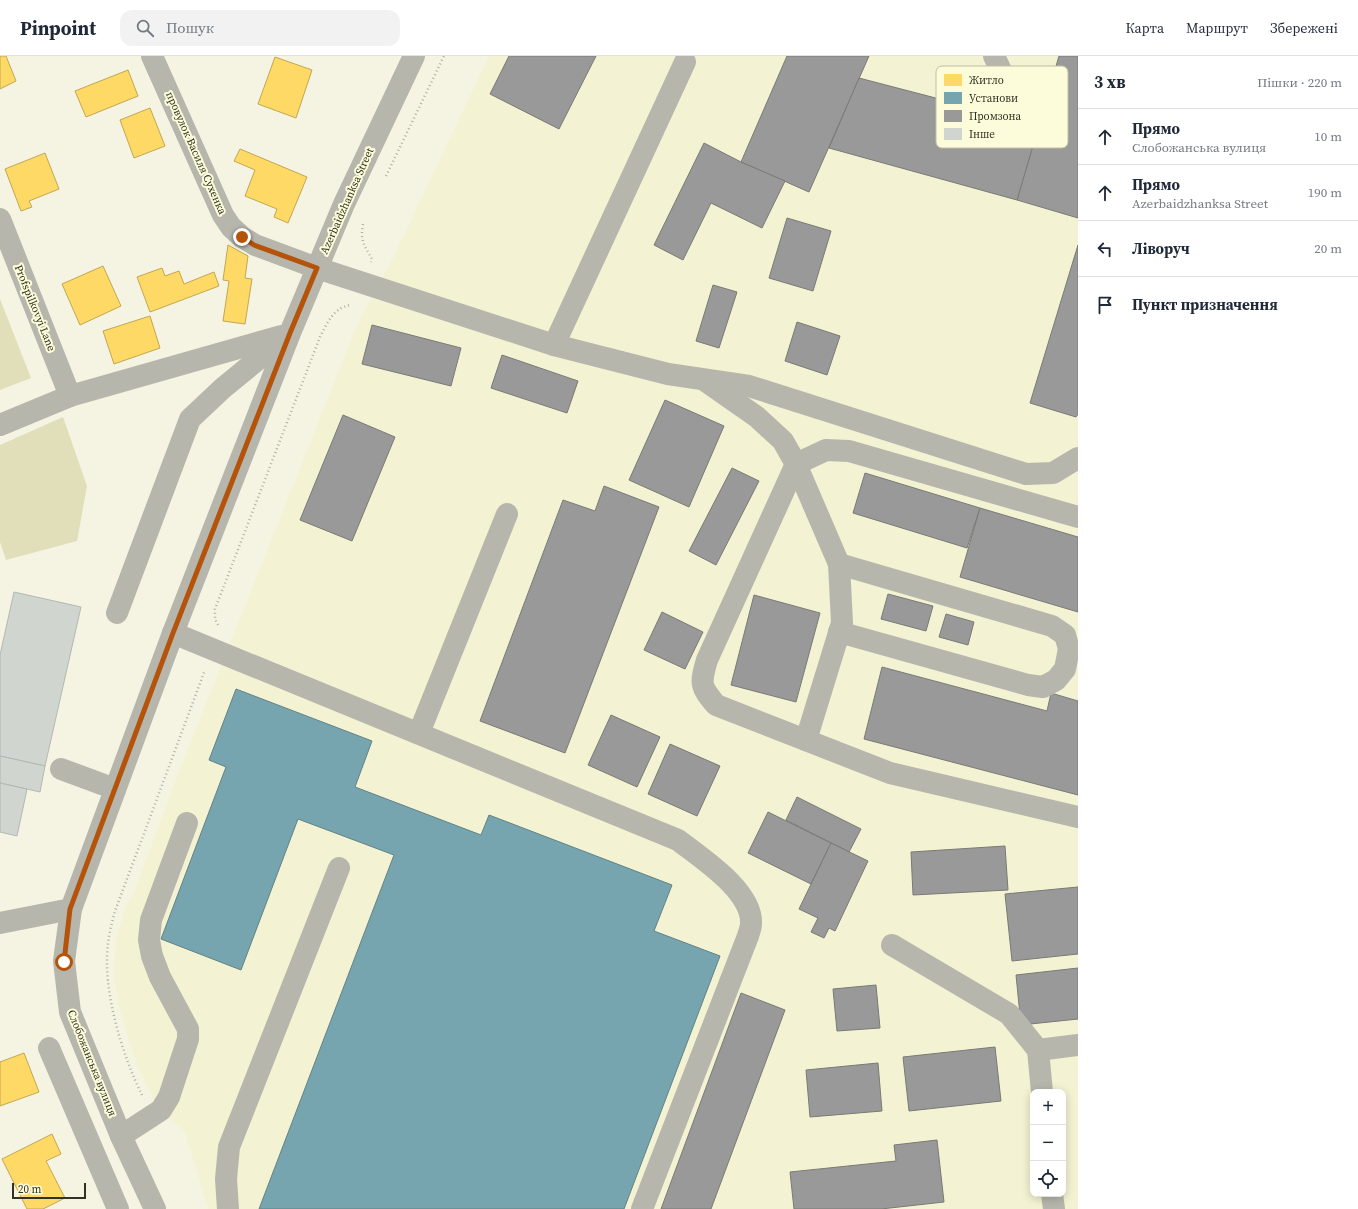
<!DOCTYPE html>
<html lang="uk">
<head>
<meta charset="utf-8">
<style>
  body { margin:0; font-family:"Source Serif 4",serif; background:#f2f2f3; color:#1f2937 }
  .controls { position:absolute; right:12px; bottom:12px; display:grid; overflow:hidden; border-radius:8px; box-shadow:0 2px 10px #0003 }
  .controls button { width:36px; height:36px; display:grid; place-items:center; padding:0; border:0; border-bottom:1px solid #e0e1e3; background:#fff; color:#1f2937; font:20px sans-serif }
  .scale { position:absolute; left:12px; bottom:10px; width:74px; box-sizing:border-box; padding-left:4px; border:2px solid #313124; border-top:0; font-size:11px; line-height:14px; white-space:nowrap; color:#313124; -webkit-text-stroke:3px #fdfcda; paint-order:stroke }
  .stop { position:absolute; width:12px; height:12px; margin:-9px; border:3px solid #b45309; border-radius:50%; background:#fff }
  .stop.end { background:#b45309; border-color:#fff; box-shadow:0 1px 4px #0008 }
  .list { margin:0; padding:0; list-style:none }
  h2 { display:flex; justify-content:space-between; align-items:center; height:52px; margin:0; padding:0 16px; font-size:17px }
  h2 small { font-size:13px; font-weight:400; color:#747a83 }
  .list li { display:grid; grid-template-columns:26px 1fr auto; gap:12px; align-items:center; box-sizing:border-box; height:56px; padding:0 16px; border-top:1px solid #e0e1e3 }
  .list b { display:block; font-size:15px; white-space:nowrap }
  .list p { margin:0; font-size:13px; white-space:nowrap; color:#747a83 }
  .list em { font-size:13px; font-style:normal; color:#747a83 }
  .icon { flex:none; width:22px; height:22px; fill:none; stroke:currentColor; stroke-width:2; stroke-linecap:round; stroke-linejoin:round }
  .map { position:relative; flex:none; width:1078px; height:1153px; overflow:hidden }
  header { display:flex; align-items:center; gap:24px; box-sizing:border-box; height:56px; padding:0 20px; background:#fff; border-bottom:1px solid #e0e1e3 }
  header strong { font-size:19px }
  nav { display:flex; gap:22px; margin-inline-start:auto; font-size:14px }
  .search { width:280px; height:36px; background:#f2f2f3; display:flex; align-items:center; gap:10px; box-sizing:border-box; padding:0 14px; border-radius:12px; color:#747a83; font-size:15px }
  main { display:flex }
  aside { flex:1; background:#fff }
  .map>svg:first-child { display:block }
  .built { fill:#f3f2d3; fill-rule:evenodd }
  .green { fill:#e1dfba }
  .homes { fill:#ffd966; stroke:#c1a752 }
  .public { fill:#76a5af; stroke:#618285 }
  .industry { fill:#999; stroke:#7a7a76 }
  .building { fill:#d0d5d0; stroke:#b3b8b3 }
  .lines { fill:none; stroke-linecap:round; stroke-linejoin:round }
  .path { stroke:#afafa5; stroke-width:2.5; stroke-dasharray:1 3; stroke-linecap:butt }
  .minor { stroke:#b6b6ac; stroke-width:22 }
  .route { stroke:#b45309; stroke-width:5 }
  .labels { text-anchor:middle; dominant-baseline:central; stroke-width:4; stroke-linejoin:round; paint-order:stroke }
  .street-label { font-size:11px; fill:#313124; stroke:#fdfcda }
  .key { fill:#fdfcda; stroke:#c0bfa3; stroke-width:1 }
  .key-label { font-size:11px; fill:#313124 }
</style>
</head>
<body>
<header>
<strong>Pinpoint</strong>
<div class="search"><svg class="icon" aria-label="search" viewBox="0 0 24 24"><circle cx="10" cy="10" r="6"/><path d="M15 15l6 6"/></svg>Пошук</div>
<nav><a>Карта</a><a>Маршрут</a><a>Збережені</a></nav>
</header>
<main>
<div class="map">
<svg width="1078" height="1153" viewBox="0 0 1078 1153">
  <rect width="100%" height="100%" fill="#f5f4e2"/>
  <path class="built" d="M 489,0 L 1078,0 L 1078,1153 L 208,1153 L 185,1076 L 171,1064 L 154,1043 L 135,1004 L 118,947 L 114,918 L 116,885 L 126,849 L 132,841 L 178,718 L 359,264 L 393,202 ZM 1033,1036 L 1063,1036 L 1063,1138 L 1033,1138 Z"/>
  <g class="green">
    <path d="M 0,243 L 31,322 L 0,334 Z"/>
    <path d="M 63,361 L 87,430 L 77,485 L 6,504 L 0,486 L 0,389 Z"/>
  </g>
  <g class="homes">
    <path d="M 0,0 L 6,0 L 16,25 L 0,33 Z"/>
    <path d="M 275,1 L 312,14 L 296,62 L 258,48 Z"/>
    <path d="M 128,14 L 138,40 L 86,61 L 75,35 Z"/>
    <path d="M 150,52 L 165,90 L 134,102 L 120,64 Z"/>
    <path d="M 240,93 L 307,121 L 288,167 L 274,161 L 277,153 L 245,140 L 255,114 L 234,105 Z"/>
    <path d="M 45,97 L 59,133 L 29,145 L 32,151 L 21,155 L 5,113 Z"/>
    <path d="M 228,189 L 248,200 L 245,222 L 252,223 L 245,268 L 223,265 L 229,225 L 223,224 Z"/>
    <path d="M 103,210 L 121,250 L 80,269 L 62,228 Z"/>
    <path d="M 162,212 L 165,220 L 179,215 L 184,228 L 214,216 L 219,230 L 150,256 L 137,221 Z"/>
    <path d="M 150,260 L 160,292 L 114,308 L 103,275 Z"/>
    <path d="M 24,997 L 39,1036 L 0,1050 L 0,1006 Z"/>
    <path d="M 52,1078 L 61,1098 L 46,1105 L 65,1142 L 43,1153 L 27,1153 L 2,1103 Z"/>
  </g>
  <path class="public" d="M 236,633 L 372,685 L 355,731 L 481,779 L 489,759 L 672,829 L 654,875 L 720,900 L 624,1153 L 259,1153 L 394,799 L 298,763 L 241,914 L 161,883 L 226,711 L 209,704 Z"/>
  <g class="industry">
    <path d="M 509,0 L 596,0 L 559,73 L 490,38 Z"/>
    <path d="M 787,0 L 869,0 L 809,136 L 741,106 Z"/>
    <path d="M 1059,0 L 1078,0 L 1078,162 L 1017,144 Z"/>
    <path d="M 859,22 L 1039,69 L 1017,144 L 829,92 Z"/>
    <path d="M 704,87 L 741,106 L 785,125 L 762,172 L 711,147 L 683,204 L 654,189 Z"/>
    <path d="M 787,162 L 831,175 L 813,235 L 769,222 Z"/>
    <path d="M 1078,189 L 1078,358 L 1076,361 L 1030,347 Z"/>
    <path d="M 713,229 L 737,236 L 719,292 L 696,285 Z"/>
    <path d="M 797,266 L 840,280 L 827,319 L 785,305 Z"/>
    <path d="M 372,269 L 461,292 L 451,330 L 362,308 Z"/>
    <path d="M 502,299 L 578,325 L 567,357 L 491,332 Z"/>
    <path d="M 665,344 L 724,370 L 689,451 L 629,424 Z"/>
    <path d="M 343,359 L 395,381 L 352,485 L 300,464 Z"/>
    <path d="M 732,412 L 759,425 L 716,509 L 689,495 Z"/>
    <path d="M 865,417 L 980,452 L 967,492 L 853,457 Z"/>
    <path d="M 604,430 L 659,451 L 565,697 L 480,665 L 563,444 L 595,455 Z"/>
    <path d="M 980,452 L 1078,481 L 1078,556 L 960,521 Z"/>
    <path d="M 888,538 L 933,550 L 926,575 L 881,563 Z"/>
    <path d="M 754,539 L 820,557 L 796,646 L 731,629 Z"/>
    <path d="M 662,556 L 703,576 L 685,613 L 644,594 Z"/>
    <path d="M 946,558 L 974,566 L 968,589 L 939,581 Z"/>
    <path d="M 882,611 L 1047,655 L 1051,637 L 1078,645 L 1078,739 L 864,683 Z"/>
    <path d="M 611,659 L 660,681 L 637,731 L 588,709 Z"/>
    <path d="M 670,688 L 720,710 L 697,760 L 648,738 Z"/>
    <path d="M 797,741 L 861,773 L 849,796 L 786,764 Z"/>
    <path d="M 768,756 L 831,787 L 811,828 L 748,797 Z"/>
    <path d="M 831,787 L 868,805 L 835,875 L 829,872 L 824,882 L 811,876 L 818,862 L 799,853 Z"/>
    <path d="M 1005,790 L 1008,834 L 913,839 L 911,796 Z"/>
    <path d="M 1078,831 L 1078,898 L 1012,905 L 1005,838 Z"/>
    <path d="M 1078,912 L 1078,963 L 1021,969 L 1016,919 Z"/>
    <path d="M 876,929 L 880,972 L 837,975 L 833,933 Z"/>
    <path d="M 741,937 L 785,954 L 711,1153 L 661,1153 Z"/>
    <path d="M 995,991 L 1001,1045 L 909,1055 L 903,1001 Z"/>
    <path d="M 878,1007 L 882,1055 L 810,1061 L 806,1014 Z"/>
    <path d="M 937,1084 L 944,1146 L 881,1153 L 794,1153 L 790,1116 L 896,1105 L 894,1089 Z"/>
  </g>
  <g class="building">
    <path d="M 14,536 L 81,551 L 45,710 L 0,700 L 0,599 Z"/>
    <path d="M 0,700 L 45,710 L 40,736 L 0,727 Z"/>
    <path d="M 0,727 L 27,733 L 17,780 L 0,776 Z"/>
  </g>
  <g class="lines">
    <g class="path">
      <path d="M 386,120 L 444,0"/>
      <path d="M 363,168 C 360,185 364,189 372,203 L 371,206"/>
      <path d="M 218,569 L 215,563 L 215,553 L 320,281 C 327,267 334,251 351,249"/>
      <path d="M 142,1039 C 122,999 102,933 108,888 C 109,877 112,866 115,855 L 205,614"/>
    </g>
    <g class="minor">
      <path d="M 152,0 L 223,159 L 231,171 L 242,181 L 255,189 L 317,212 L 554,289 L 668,318 L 749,330 L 1026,418 L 1053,417 L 1078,402"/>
      <path d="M 994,0 L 1015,44"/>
      <path d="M 0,163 L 70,340"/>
      <path d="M 554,289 L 685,6"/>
      <path d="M 707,326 L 757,361 L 783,385 L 796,408 L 839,508 L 842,567 L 806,684"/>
      <path d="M 0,369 L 70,340 L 281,280"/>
      <path d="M 1078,461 L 849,395 L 826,394 L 796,408 L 707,604 C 700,628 700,630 716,649 L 890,717 L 1078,761"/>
      <path d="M 839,508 L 1052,570 L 1065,579 L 1069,593 L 1065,613 L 1056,624 L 1043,631 L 1028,629 L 839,576"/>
      <path d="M 117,557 L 190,363 L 223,332 L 289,278"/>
      <path d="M 173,577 L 678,784 C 701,802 753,835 751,868 C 751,872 749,876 748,880 L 642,1153"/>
      <path d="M 419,677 L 507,458"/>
      <path d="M 61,713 L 115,733"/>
      <path d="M 0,867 L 71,853"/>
      <path d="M 892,889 L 1009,958 L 1038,994 L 1042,1036"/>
      <path d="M 49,992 L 118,1153"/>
      <path d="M 1038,994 L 1078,989"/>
      <path d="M 121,1080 L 161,1054 L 169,1041 L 188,983 L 188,973 L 160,921 L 152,900 L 149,884 L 151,864 L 187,767"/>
      <path d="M 1052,1138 L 1054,1153"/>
      <path d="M 155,1153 L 121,1080 L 70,956 L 64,905 L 71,853 L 173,577 L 290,277 L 344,148 L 414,0"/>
      <path d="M 228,1153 L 226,1123 L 229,1091 L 339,812"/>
    </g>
  </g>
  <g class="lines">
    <path class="route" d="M 64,906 L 70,853 L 173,577 L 290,277 L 317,212 L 254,189 L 242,181"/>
  </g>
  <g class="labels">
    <g class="street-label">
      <text transform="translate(196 97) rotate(66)">провулок Василя Сухенка</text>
      <text transform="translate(347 145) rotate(-66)">Azerbaidzhanksa Street</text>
      <text transform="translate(35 252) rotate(68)">Profspilkovyi Lane</text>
      <text transform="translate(92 1007) rotate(68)">Слобожанська вулиця</text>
    </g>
  </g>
  <rect x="936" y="10" width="132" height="82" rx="6" class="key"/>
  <rect x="944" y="18" width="18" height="12" fill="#ffd966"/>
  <rect x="944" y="36" width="18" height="12" fill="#76a5af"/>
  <rect x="944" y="54" width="18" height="12" fill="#999"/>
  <rect x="944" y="72" width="18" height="12" fill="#d0d5d0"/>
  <g class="key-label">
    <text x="969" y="28">Житло</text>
    <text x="969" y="46">Установи</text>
    <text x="969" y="64">Промзона</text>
    <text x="969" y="82">Інше</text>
  </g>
</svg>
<div class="controls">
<button>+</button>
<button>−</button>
<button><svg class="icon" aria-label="locate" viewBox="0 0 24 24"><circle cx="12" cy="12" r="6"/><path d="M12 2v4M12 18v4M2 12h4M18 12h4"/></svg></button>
</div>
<div class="scale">20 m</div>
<div class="stop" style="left:64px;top:906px"></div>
<div class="stop end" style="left:242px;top:181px"></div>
</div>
<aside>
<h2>3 хв<small>Пішки · 220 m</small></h2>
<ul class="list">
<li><svg class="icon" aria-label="ahead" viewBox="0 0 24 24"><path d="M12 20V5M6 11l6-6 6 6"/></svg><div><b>Прямо</b><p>Слобожанська вулиця</p></div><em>10 m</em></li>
<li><svg class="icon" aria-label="ahead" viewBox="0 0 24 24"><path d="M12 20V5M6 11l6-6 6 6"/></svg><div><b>Прямо</b><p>Azerbaidzhanksa Street</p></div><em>190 m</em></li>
<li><svg class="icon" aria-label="left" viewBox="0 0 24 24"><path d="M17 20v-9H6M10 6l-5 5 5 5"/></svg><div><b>Ліворуч</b></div><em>20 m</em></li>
<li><svg class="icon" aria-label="arrive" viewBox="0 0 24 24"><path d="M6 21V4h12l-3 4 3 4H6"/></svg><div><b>Пункт призначення</b></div></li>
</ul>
</aside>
</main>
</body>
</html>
